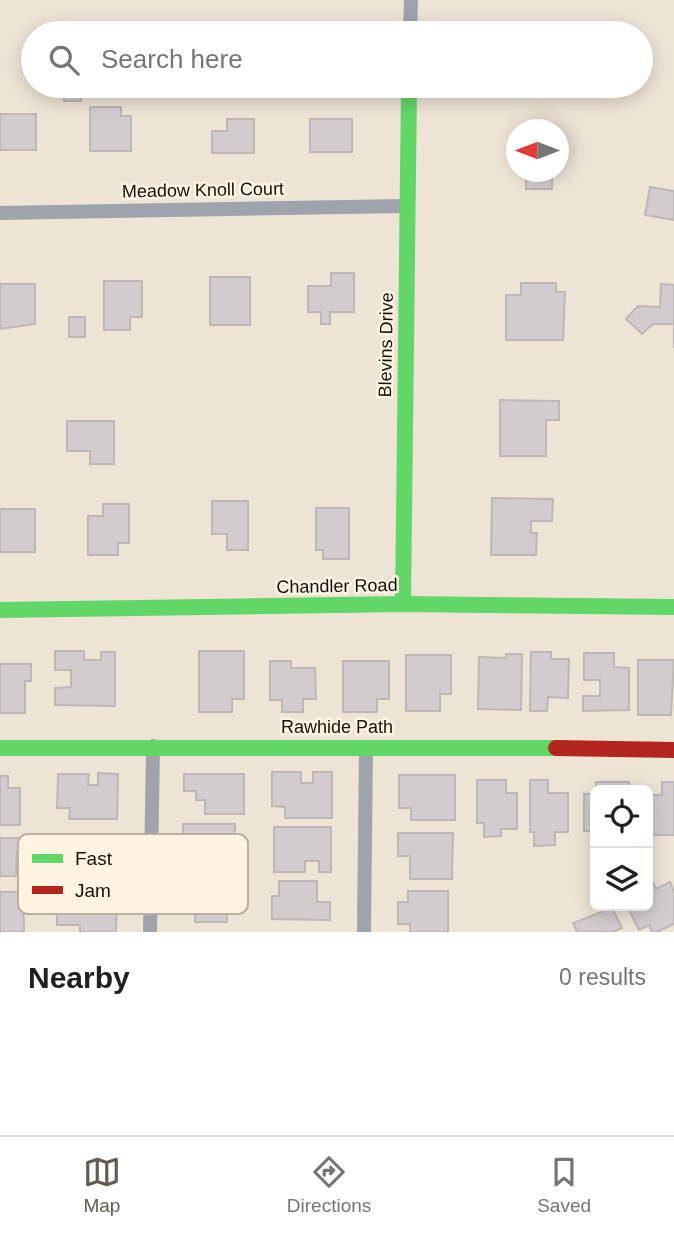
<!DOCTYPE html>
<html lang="en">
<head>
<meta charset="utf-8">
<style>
  body { margin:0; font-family:Helvetica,sans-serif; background:#f2f2f2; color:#202124 }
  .controls { position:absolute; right:21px; bottom:21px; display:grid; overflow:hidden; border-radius:10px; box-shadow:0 4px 18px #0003 }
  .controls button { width:63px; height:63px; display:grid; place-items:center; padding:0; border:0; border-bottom:2px solid #e0e0e0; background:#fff; color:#202124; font:35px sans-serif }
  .compass { position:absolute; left:506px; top:119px; width:63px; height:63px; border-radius:50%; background:#fff; box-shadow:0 4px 18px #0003; rotate:270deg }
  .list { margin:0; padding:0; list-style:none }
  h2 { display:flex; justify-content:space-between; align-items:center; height:91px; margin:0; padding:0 28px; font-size:30px }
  h2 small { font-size:23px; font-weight:400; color:#757577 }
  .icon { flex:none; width:38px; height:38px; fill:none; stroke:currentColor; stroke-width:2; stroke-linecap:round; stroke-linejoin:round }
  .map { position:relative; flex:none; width:674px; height:932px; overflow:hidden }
  .search { position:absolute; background:#fff; box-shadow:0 4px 18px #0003; left:21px; right:21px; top:21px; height:77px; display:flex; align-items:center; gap:18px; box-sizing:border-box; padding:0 24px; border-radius:38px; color:#757577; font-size:26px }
  .sheet { height:203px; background:#fff }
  nav { display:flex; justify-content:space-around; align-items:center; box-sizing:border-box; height:98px; border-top:2px solid #e0e0e0; background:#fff; font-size:19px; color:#757577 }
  nav a { display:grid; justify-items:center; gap:4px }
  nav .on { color:#625b50 }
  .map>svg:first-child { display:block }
  .building { fill:#d2ccce; stroke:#beb7b6; stroke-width:2 }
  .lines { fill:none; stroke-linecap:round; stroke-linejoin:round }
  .street { stroke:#9fa4ac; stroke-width:14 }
  .fast { stroke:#63d668; stroke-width:16 }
  .jam { stroke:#b3261e; stroke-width:16 }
  .labels { text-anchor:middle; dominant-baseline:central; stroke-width:5; stroke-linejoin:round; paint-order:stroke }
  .street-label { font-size:18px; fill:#171108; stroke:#fff4e4 }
  .key { fill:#fff4e4; stroke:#b9b0a2; stroke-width:2 }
  .key-label { font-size:19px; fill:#171108 }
</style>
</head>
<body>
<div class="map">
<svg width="674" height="932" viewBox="0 0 674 932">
  <rect width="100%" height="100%" fill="#eee4d6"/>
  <g class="building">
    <rect x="64" y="86" width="17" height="15"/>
    <path d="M 90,107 L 121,107 L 121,116 L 131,116 L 131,151 L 90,151 Z"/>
    <rect x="0" y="114" width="36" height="36"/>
    <path d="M 227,119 L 254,119 L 254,153 L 212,153 L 212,131 L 227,131 Z"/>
    <rect x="310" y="119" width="42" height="33"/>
    <rect x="526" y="172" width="26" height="17"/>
    <path d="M 650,187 L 674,191 L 674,220 L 645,215 Z"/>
    <path d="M 331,273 L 354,273 L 354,312 L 330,312 L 330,324 L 321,324 L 321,312 L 308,312 L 308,286 L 331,286 Z"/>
    <rect x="210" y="277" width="40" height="48"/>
    <path d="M 104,281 L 142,281 L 142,317 L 130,317 L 130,330 L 104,330 Z"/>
    <path d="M 521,283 L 556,283 L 556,292 L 565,292 L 563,340 L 506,340 L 506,295 L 521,295 Z"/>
    <path d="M 0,284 L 35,284 L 35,324 L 0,329 Z"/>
    <path d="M 661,284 L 674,285 L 674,348 L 674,324 L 653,324 L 642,334 L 626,319 L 638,306 L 660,307 Z"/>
    <rect x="69" y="317" width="16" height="20"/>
    <path d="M 500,400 L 559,401 L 559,420 L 546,420 L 546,456 L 500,456 Z"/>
    <path d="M 67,421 L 114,421 L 114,464 L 90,464 L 90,451 L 67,451 Z"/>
    <path d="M 492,498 L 553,499 L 552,521 L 531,521 L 531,533 L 537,533 L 536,555 L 491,555 Z"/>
    <path d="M 212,501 L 248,501 L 248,550 L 227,550 L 227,534 L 212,534 Z"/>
    <path d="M 103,504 L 129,504 L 129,543 L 118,543 L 118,555 L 88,555 L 88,516 L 103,516 Z"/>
    <path d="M 316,508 L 349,508 L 349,559 L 323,559 L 323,550 L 316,550 Z"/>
    <rect x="0" y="509" width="35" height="43"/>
    <path d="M 55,651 L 84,651 L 84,660 L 101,660 L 101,652 L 115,652 L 115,706 L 55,705 L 55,688 L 71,687 L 71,670 L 55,670 Z"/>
    <path d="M 199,651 L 244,651 L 244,699 L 232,699 L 232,712 L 199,712 Z"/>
    <path d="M 531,652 L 551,652 L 551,659 L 569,659 L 568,698 L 548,697 L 547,711 L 530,711 Z"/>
    <path d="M 584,653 L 614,653 L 614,667 L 629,668 L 629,710 L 583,711 L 583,696 L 600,696 L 600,680 L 584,680 Z"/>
    <path d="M 506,654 L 522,654 L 521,710 L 478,709 L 479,657 L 506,658 Z"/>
    <path d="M 406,655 L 451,655 L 451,694 L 440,694 L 440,711 L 406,711 Z"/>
    <path d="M 638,660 L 674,660 L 671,715 L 638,715 Z"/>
    <path d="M 270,661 L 291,661 L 291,668 L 315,668 L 316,699 L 303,699 L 303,712 L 282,712 L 282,700 L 270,700 Z"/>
    <path d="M 343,661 L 389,661 L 389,699 L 377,699 L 377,712 L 343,712 Z"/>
    <path d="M 0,664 L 31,664 L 31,681 L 25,681 L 25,713 L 0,713 Z"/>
    <path d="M 272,772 L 301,772 L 301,783 L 313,783 L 313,772 L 332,772 L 332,818 L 285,818 L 285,807 L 272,806 Z"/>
    <path d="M 98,773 L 118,774 L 117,819 L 69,819 L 70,808 L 57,808 L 58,774 L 89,774 L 88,785 L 98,785 Z"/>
    <path d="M 184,774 L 244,774 L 244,814 L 205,814 L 205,800 L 196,800 L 196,791 L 184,791 Z"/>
    <path d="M 399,775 L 455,775 L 455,820 L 411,820 L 411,808 L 399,808 Z"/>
    <path d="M 0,776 L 8,776 L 8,788 L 20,788 L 20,825 L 0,825 Z"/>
    <path d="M 477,780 L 506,780 L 506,793 L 517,793 L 517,829 L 501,829 L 501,836 L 484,837 L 484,823 L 477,823 Z"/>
    <path d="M 530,780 L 548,780 L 548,793 L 568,793 L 568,832 L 555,832 L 555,845 L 534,846 L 534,832 L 530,832 Z"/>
    <rect x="596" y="782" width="33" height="8"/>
    <path d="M 662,782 L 674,782 L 674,835 L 648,835 L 648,795 L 662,795 Z"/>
    <rect x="584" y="794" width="11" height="37"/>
    <path d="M 183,824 L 235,824 L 235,869 L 195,869 L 195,857 L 183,857 Z"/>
    <path d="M 274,827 L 331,827 L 331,872 L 319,872 L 319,861 L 305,861 L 305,872 L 274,872 Z"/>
    <path d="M 398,833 L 453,833 L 452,879 L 410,879 L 410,856 L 398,856 Z"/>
    <path d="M 0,838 L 28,838 L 27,852 L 17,851 L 16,876 L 0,876 Z"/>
    <path d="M 183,876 L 238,877 L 238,898 L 227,898 L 227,922 L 195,922 L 196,899 L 183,899 Z"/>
    <path d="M 279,881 L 317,881 L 317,902 L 330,902 L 330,920 L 272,919 L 272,896 L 279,896 Z"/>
    <path d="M 653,882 L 656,889 L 670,882 L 674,892 L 674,924 L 657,932 L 652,932 L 649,925 L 639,930 L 627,906 L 648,906 L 648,884 Z"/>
    <path d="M 57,890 L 86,891 L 86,902 L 99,902 L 99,891 L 117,891 L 116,932 L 80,932 L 80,925 L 57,925 Z"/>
    <path d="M 408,891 L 448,891 L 448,932 L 410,932 L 410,924 L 398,924 L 398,902 L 408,902 Z"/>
    <path d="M 0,892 L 23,892 L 24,932 L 0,932 Z"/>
    <path d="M 598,906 L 611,906 L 622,928 L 613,932 L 577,932 L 573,923 L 602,912 Z"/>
  </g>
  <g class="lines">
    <g class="street">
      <path d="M 410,33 L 411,0"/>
      <path d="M 0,213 L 406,206"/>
      <path d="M 150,932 L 153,746"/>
      <path d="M 364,932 L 366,747"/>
    </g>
    <g class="fast">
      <path d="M 403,604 L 409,86"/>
      <path d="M 0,610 L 403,604 L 674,607"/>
      <path d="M 0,748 L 556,748"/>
    </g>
    <path class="jam" d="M 556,748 L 674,750"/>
  </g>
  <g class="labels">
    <g class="street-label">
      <text transform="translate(203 190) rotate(-1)">Meadow Knoll Court</text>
      <text transform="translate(386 345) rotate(-89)">Blevins Drive</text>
      <text transform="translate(337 586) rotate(-1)">Chandler Road</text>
      <text x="337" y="727">Rawhide Path</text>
    </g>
  </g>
  <rect x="18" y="834" width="230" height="80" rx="10" class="key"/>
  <rect x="32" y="854" width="31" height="9" fill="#63d668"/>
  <rect x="32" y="886" width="31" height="8" fill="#b3261e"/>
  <g class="key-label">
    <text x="75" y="865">Fast</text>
    <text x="75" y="897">Jam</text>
  </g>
</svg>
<div class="controls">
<button><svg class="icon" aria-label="locate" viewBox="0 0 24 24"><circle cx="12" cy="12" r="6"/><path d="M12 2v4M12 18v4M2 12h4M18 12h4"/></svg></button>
<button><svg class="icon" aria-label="layers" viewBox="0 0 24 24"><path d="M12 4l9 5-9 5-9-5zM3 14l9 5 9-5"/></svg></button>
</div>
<svg class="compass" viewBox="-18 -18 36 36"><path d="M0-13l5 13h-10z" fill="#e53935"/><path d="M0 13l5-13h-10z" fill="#757577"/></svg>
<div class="search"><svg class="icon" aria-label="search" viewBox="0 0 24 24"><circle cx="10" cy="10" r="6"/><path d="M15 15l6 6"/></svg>Search here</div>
</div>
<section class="sheet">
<h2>Nearby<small>0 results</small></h2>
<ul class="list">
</ul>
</section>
<nav>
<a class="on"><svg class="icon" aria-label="map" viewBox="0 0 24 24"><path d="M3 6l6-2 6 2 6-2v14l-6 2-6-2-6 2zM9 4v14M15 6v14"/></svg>Map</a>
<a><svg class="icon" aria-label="directions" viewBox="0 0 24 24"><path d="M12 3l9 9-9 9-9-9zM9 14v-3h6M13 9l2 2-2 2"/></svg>Directions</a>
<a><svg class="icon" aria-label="saved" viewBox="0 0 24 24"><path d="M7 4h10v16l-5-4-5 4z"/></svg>Saved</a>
</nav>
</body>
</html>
